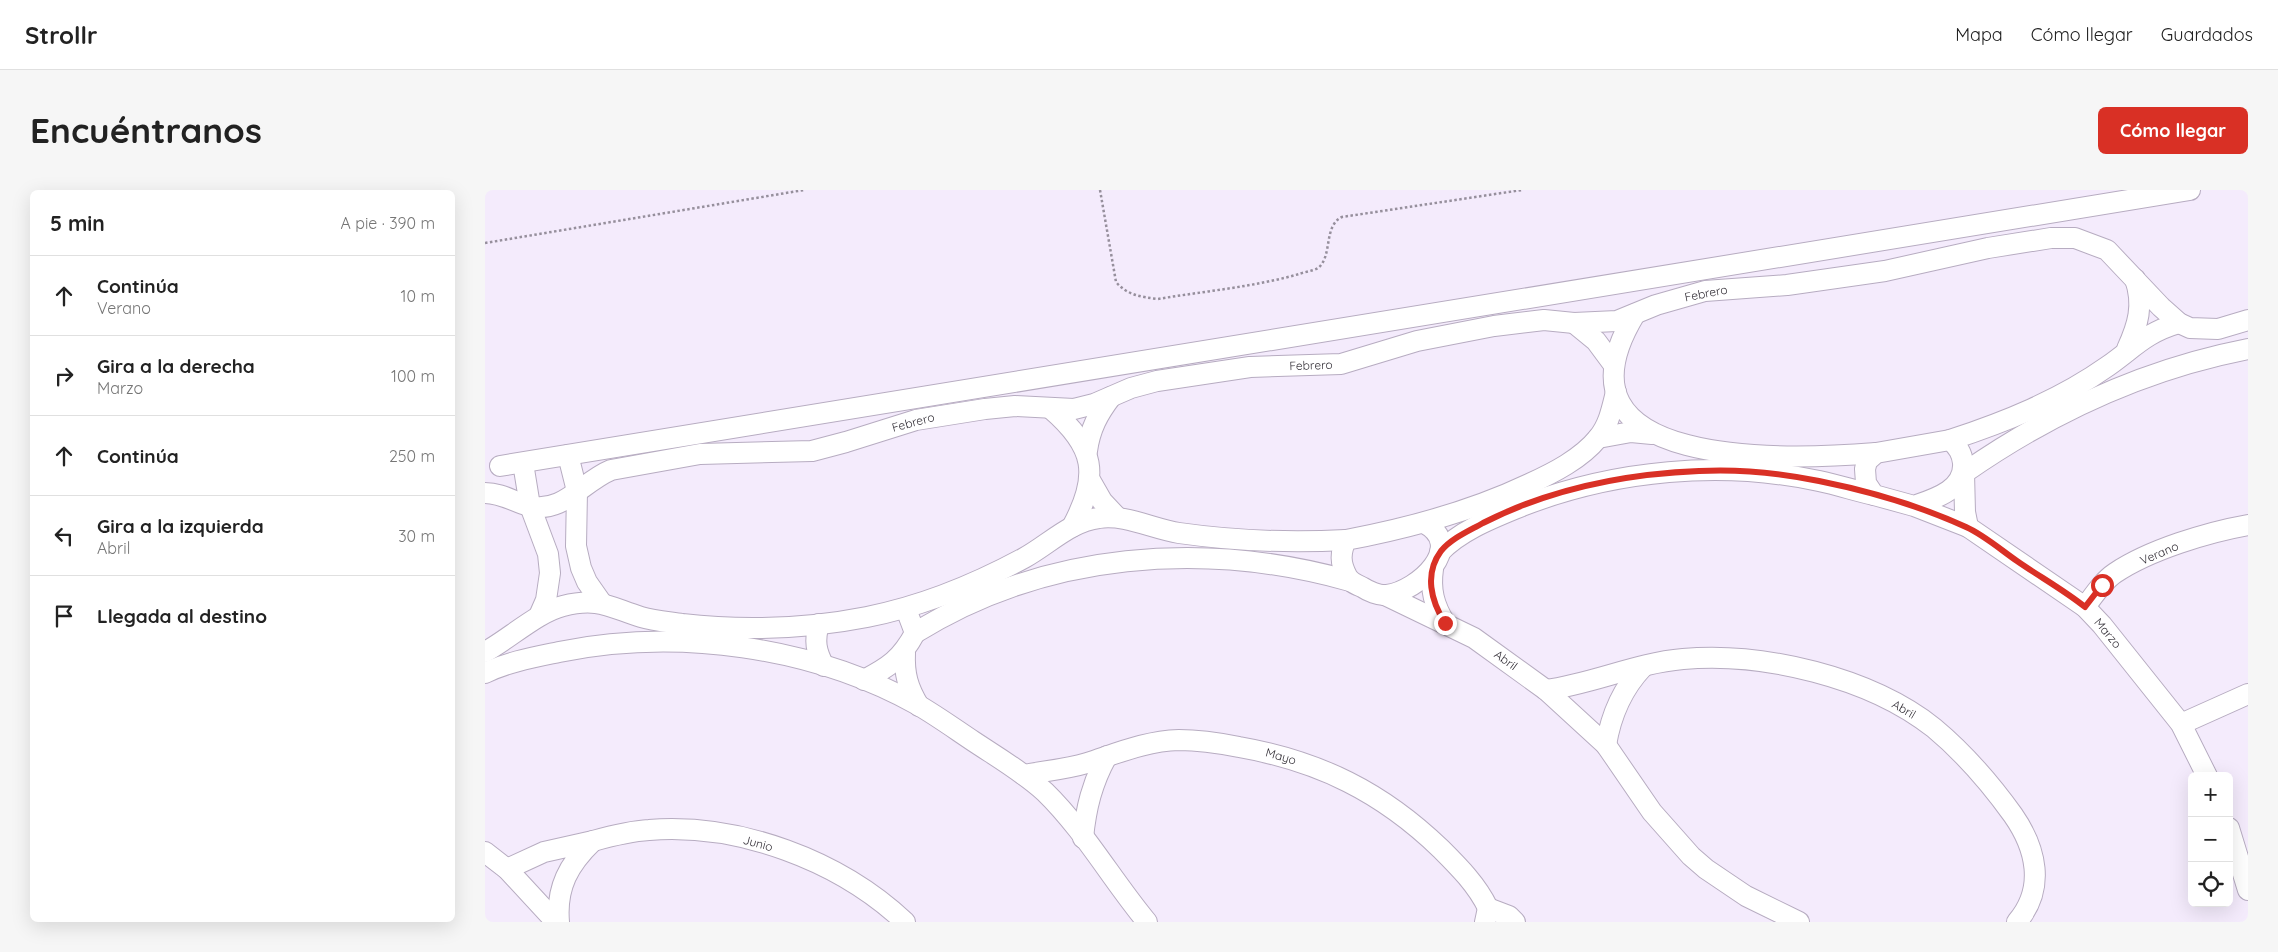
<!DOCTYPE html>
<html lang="es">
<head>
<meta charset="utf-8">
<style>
  body { margin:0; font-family:Quicksand,sans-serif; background:#f6f6f6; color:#222 }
  .controls { position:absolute; right:15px; bottom:15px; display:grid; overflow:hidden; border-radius:8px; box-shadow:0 5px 20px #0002 }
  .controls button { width:45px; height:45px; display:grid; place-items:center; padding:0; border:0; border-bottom:1px solid #e0e0e0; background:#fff; color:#222; font:25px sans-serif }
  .stop { position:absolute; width:15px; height:15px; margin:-11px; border:4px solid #d93025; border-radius:50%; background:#fff }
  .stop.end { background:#d93025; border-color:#fff; box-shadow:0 1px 5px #0008 }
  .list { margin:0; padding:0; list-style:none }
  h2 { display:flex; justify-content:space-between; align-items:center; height:65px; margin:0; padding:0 20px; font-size:21px }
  h2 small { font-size:16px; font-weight:400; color:#767676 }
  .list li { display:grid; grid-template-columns:32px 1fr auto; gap:15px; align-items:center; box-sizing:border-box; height:80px; padding:0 20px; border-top:1px solid #e0e0e0 }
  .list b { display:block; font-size:19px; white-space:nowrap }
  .list p { margin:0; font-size:16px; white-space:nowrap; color:#767676 }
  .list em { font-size:16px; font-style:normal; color:#767676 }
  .icon { flex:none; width:28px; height:28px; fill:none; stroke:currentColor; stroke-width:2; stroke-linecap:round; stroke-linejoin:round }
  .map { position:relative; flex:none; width:1763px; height:732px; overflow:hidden; border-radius:8px }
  header { display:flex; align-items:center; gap:30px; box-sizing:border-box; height:70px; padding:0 25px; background:#fff; border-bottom:1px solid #e0e0e0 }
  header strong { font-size:24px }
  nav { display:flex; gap:28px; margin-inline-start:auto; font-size:18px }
  .intro { display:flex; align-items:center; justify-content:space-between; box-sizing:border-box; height:120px; padding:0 30px }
  h1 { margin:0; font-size:35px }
  .button { padding:12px 22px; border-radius:8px; background:#d93025; color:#fff; font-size:18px; font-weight:700 }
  main { display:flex; gap:30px; padding:0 30px }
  aside { flex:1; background:#fff; border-radius:8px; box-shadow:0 5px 20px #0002 }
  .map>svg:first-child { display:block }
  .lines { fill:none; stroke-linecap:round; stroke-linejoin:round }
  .minor-casing { stroke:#b7acc1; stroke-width:22 }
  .path { stroke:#968f9c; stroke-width:2.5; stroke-dasharray:2.5 2.5; stroke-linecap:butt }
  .minor { stroke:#fff; stroke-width:20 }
  .route { stroke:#d93025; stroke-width:6 }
  .labels { text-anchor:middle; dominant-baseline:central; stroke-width:4; stroke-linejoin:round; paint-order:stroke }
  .street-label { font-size:12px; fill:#302c34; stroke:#fff }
</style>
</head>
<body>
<header>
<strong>Strollr</strong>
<nav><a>Mapa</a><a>Cómo llegar</a><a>Guardados</a></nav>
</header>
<div class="intro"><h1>Encuéntranos</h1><a class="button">Cómo llegar</a></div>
<main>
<aside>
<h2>5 min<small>A pie · 390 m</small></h2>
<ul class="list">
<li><svg class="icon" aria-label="ahead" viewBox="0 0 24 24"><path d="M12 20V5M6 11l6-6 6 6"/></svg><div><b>Continúa</b><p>Verano</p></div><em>10 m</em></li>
<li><svg class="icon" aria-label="right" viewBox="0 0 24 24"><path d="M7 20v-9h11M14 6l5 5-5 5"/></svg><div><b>Gira a la derecha</b><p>Marzo</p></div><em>100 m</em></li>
<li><svg class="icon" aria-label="ahead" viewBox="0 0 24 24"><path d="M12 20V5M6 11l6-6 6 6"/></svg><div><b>Continúa</b></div><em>250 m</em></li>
<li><svg class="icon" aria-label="left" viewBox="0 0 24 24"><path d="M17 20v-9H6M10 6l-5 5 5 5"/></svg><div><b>Gira a la izquierda</b><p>Abril</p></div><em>30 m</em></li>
<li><svg class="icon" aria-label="arrive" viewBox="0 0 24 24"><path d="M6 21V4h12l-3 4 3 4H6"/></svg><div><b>Llegada al destino</b></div></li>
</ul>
</aside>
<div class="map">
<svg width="1763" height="732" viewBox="0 0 1763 732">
  <rect width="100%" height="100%" fill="#f4ebfc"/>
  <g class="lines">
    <g class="minor-casing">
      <g id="minor">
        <path d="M 1150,124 C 1055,281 1303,270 1391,263"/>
        <path d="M 1089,133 L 1111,151 L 1128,174"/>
        <path d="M 1642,159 C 1653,135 1659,115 1650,89"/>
        <path d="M 566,219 C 610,257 615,285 587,337"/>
        <path d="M 1113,248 L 1146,242 L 1167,244"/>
        <path d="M 1465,250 C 1520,232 1575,210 1623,176 C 1650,157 1660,143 1694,133"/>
        <path d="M 602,261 C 605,239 613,224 626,207"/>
        <path d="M 83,265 L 92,301 L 91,356 L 96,378 L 102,392 L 116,412"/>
        <path d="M 38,273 L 45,316 L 63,364 L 65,383 L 61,410 L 54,426"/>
        <path d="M 15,276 L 1705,0"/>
        <path d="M 605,290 L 617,311 L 632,327"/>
        <path d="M 0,303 C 17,303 29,312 44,316 C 78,324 97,292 126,280 L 215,264 L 327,261 L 361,252 L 431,230 L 500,219 L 530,216 L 589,219 L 609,214 L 646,198 L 672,191 L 765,177 L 856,174 L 932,151 L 1009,136 L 1059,130 L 1089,133 L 1132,131 L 1171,115 L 1220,101 L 1302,95 L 1400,81 L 1503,58 L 1566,48 L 1590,48 L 1622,60 L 1676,117 L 1694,133 L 1705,138 L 1733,139 L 1763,130"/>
        <path d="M 1429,316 C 1449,309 1480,300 1478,273 C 1477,263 1473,257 1465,250 L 1391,263 L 1382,271 L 1380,279 L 1381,293 L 1389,305 L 1429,316 L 1483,337 L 1600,417 L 1617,435 L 1696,534 L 1722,586"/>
        <path d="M 939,333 C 982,356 933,401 902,405 C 894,406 883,401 877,397 C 870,394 865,392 862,386 C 855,373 855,363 861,350 C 925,338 985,322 1044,294 C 1068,283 1096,269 1113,248 C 1124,235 1127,218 1131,202"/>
        <path d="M 1483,337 L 1480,322 L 1479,283 C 1565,223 1660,179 1763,159"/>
        <path d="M 955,362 C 976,340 1008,328 1037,316 C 1130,280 1236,270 1334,291 C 1353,295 1371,301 1389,305"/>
        <path d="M 948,379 C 945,400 949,415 960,433"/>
        <path d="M 900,405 L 989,448 L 1061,500 L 1121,555 L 1167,622 L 1206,666 L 1221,679 L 1261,706 L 1314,732"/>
        <path d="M 1600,417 C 1609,405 1618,391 1630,383 C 1664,360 1723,342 1763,335"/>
        <path d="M 421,419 L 430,443 C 560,362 719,350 865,391"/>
        <path d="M 334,434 C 329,451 331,461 339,476"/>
        <path d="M 0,462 C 24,449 53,422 78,416 C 113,407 124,417 156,427 C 169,431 184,432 197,434 C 258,441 321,439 382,427 C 438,416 489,395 539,368 C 563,355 586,331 614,328 C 640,324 668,339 694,343 C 750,351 805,353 861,350"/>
        <path d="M 420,463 C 419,484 423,498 434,516"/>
        <path d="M 0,483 C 22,472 50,467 74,462 C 192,438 327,456 433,515 C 452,526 470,539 488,551 C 512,567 538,582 560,602 C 599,640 627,690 662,732"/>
        <path d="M 379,490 C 404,477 416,469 430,443"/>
        <path d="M 1061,500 C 1107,494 1151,473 1198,469 C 1278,462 1385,487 1449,538 C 1479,563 1505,593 1528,625 C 1551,658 1561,698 1532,732"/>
        <path d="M 1696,534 L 1763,504"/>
        <path d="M 1121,555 C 1126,525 1137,499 1158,477"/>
        <path d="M 539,585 C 560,581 582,579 602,573 C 633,563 661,551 694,550 C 713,550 734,553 754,557 C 834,571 897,602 956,659 C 974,677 992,695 1003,718"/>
        <path d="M 1744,638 L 1763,700"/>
        <path d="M 598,648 C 601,618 607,593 622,566"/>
        <path d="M 108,651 C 126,646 145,641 164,640 C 254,633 354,670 420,732"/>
        <path d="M 0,662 L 22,679 L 71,732"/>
        <path d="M 22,679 L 59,662 L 108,651 C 84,674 71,697 74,732"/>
        <path d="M 1000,732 L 1003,718 L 1024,726 L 1030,732"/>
      </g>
    </g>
    <g class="path">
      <path d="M 615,0 L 631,92 C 642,105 656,107 673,109 C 720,101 769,97 814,84 C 819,82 828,81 833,78 C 848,66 838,36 857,27 L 1037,0"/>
      <path d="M 0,53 L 319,0"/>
    </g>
    <use href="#minor" class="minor"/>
  </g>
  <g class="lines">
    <path class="route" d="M 960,433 C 946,411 939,384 956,361 C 967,348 984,341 998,333 C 1065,299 1139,284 1214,281 C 1253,279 1295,283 1334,291 C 1384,301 1435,316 1481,337 C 1499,345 1516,360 1532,371 C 1555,387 1579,400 1600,417 L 1617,395"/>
  </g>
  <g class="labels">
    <g class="street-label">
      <text transform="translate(1221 103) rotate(-11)">Febrero</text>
      <text transform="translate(826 175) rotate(-2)">Febrero</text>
      <text transform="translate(428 232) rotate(-15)">Febrero</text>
      <text transform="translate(1674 363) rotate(-23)">Verano</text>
      <text transform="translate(1623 443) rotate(50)">Marzo</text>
      <text transform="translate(1021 470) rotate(36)">Abril</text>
      <text transform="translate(1419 519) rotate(30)">Abril</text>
      <text transform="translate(796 566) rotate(16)">Mayo</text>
      <text transform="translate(273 653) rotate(15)">Junio</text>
    </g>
  </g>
</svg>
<div class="controls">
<button>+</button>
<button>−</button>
<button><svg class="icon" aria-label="locate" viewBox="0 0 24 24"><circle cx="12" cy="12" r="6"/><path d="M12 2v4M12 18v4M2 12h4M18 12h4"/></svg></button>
</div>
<div class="stop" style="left:1617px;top:395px"></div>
<div class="stop end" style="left:960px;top:433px"></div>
</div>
</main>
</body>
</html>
